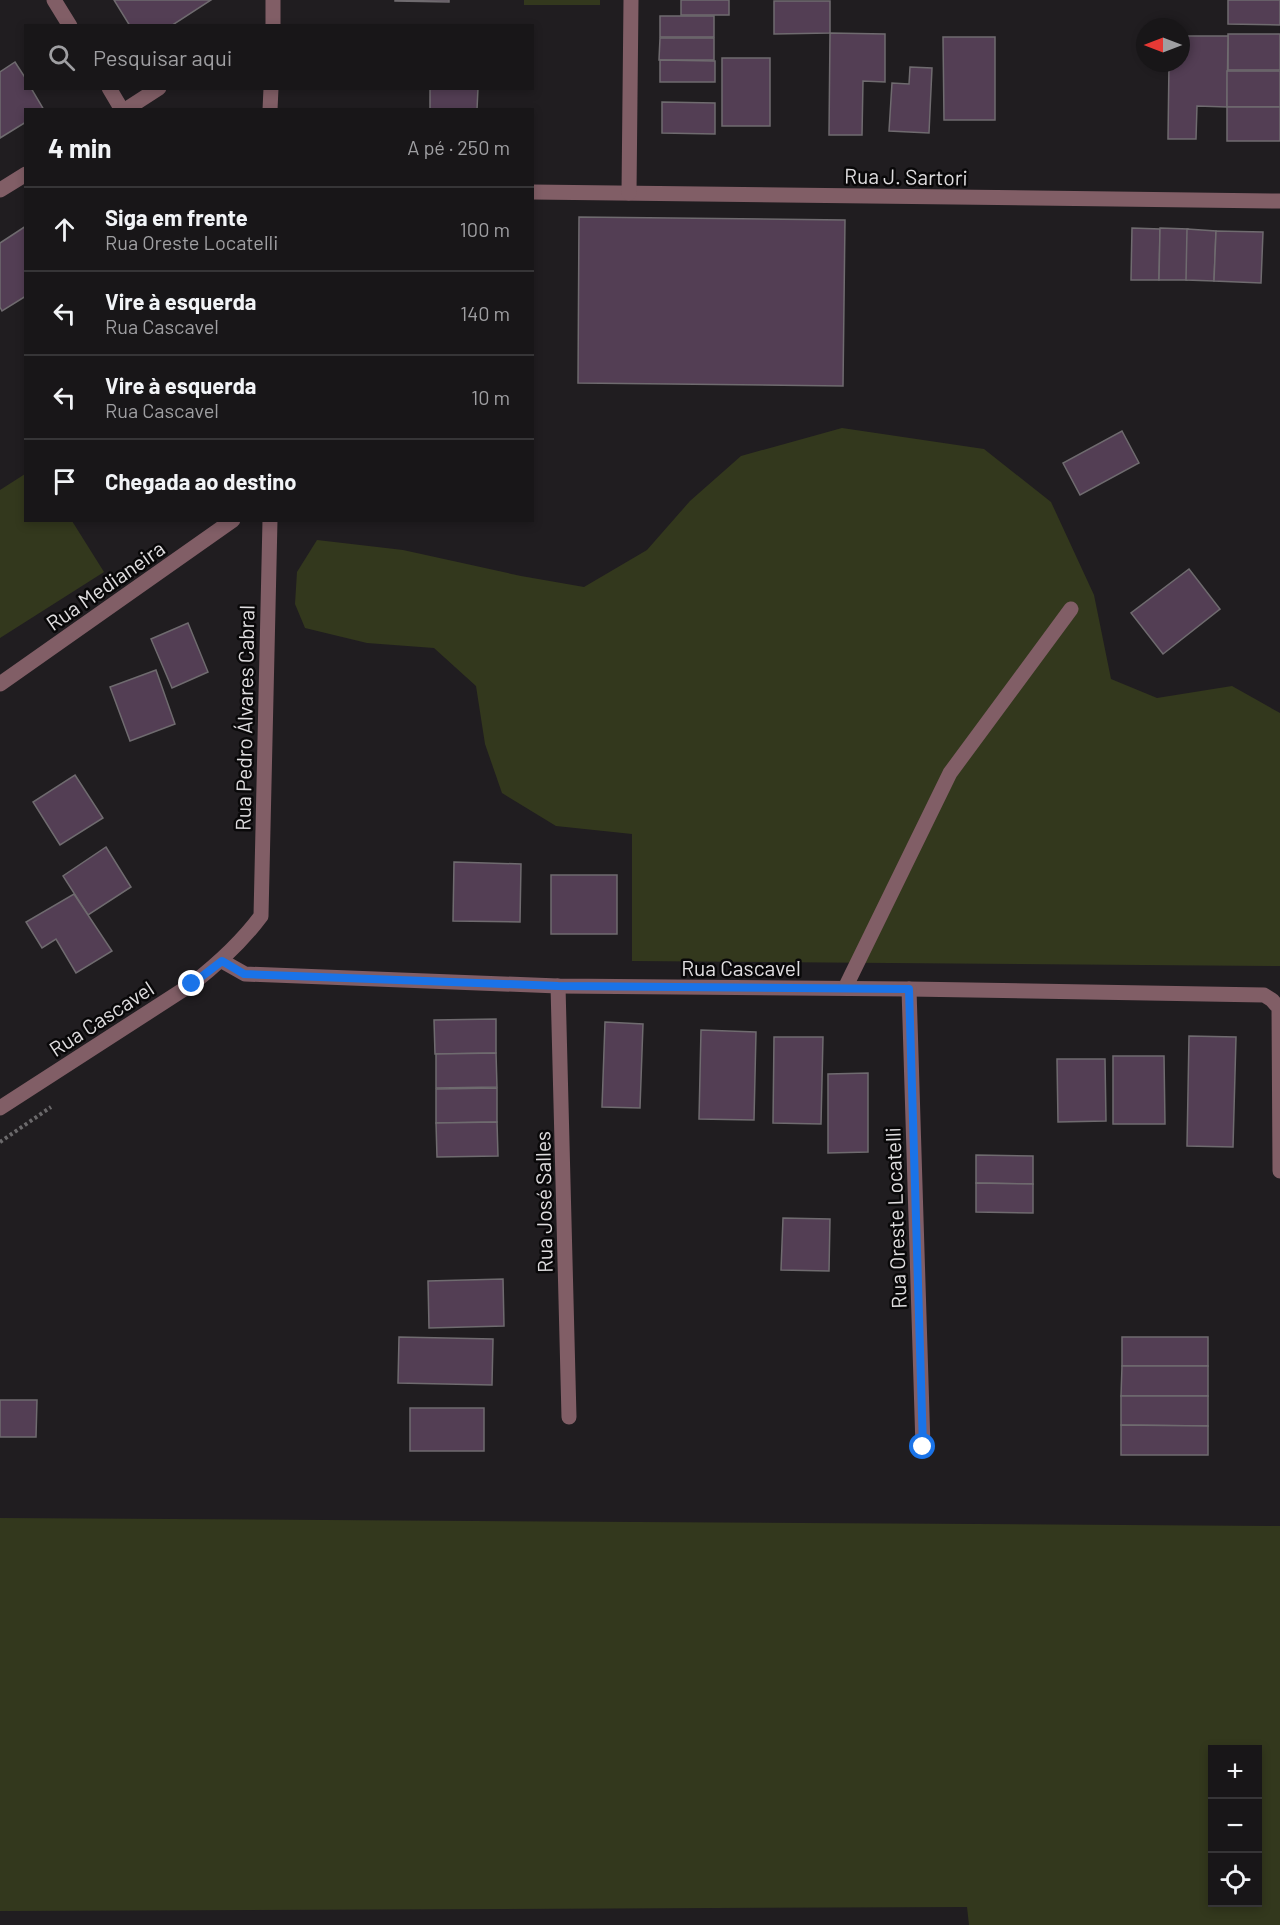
<!DOCTYPE html>
<html lang="pt">
<head>
<meta charset="utf-8">
<style>
  body { margin:0; font-family:Barlow,sans-serif; background:#252325; color:#f1f3f6 }
  .controls { position:absolute; right:18px; bottom:18px; display:grid; overflow:hidden; border-radius:0px; box-shadow:0 3px 9px #0003 }
  .controls button { width:54px; height:54px; display:grid; place-items:center; padding:0; border:0; border-bottom:2px solid #363537; background:#181618; color:#f1f3f6; font:30px sans-serif }
  .compass { position:absolute; left:1136px; top:18px; width:54px; height:54px; border-radius:50%; background:#181618; box-shadow:0 3px 9px #0003; rotate:270deg }
  .stop { position:absolute; width:18px; height:18px; margin:-14px; border:4px solid #1a73e8; border-radius:50%; background:#fff }
  .stop.end { background:#1a73e8; border-color:#fff; box-shadow:0 2px 6px #0008 }
  .list { margin:0; padding:0; list-style:none }
  h2 { display:flex; justify-content:space-between; align-items:center; height:78px; margin:0; padding:0 24px; font-size:26px }
  h2 small { font-size:20px; font-weight:400; color:#9f9fa2 }
  .list li { display:grid; grid-template-columns:39px 1fr auto; gap:18px; align-items:center; box-sizing:border-box; height:84px; padding:0 24px; border-top:2px solid #363537 }
  .list b { display:block; font-size:22px; white-space:nowrap }
  .list p { margin:0; font-size:20px; white-space:nowrap; color:#9f9fa2 }
  .list em { font-size:20px; font-style:normal; color:#9f9fa2 }
  .icon { flex:none; width:33px; height:33px; fill:none; stroke:currentColor; stroke-width:2; stroke-linecap:round; stroke-linejoin:round }
  .map { position:relative; flex:none; width:1280px; height:1925px; overflow:hidden }
  .search { position:absolute; background:#181618; box-shadow:0 3px 9px #0003; left:24px; top:24px; width:510px; height:66px; display:flex; align-items:center; gap:15px; box-sizing:border-box; padding:0 21px; border-radius:0px; color:#9f9fa2; font-size:22px }
  .panel { position:absolute; background:#181618; box-shadow:0 3px 9px #0003; left:24px; top:108px; width:510px; height:414px; border-radius:0px }
  .map>svg:first-child { display:block }
  .green { fill:#33381d; fill-rule:evenodd }
  .building { fill:#533e54; stroke:#6f6b6f; stroke-width:1.5 }
  .lines { fill:none; stroke-linecap:round; stroke-linejoin:round }
  .path { stroke:#6b696b; stroke-width:4; stroke-dasharray:3 3; stroke-linecap:butt }
  .minor { stroke:#815e66; stroke-width:15 }
  .route { stroke:#1a73e8; stroke-width:8 }
  .labels { text-anchor:middle; dominant-baseline:central; stroke-width:5; stroke-linejoin:round; paint-order:stroke }
  .street-label { font-size:21px; fill:#e0dee0; stroke:#090809 }
</style>
</head>
<body>
<div class="map">
<svg width="1280" height="1925" viewBox="0 0 1280 1925">
  <rect width="100%" height="100%" fill="#201d20"/>
  <g class="green">
    <rect x="524" y="0" width="76" height="5"/>
    <path d="M 842,428 L 984,449 L 1051,502 L 1094,595 L 1111,679 L 1157,698 L 1232,686 L 1280,713 L 1280,966 L 632,961 L 632,834 L 556,826 L 502,793 L 485,744 L 476,686 L 434,648 L 367,643 L 305,628 L 295,604 L 297,572 L 317,540 L 403,550 L 521,576 L 584,587 L 647,550 L 690,501 L 741,456 Z"/>
    <path d="M 25,474 L 26,520 L 72,521 L 104,572 L 0,638 L 0,490 Z"/>
    <path d="M 0,1518 L 1280,1526 L 1280,1925 L 969,1925 L 967,1907 L 0,1911 ZM 1212,1750 L 1258,1750 L 1258,1902 L 1212,1902 Z"/>
  </g>
  <g class="building">
    <path d="M 114,0 L 211,0 L 171,26 L 130,26 Z"/>
    <path d="M 395,0 L 449,0 L 449,2 L 395,1 Z"/>
    <rect x="681" y="0" width="48" height="15"/>
    <path d="M 1228,0 L 1280,0 L 1280,25 L 1228,24 Z"/>
    <path d="M 774,1 L 830,1 L 830,33 L 774,34 Z"/>
    <rect x="660" y="16" width="54" height="21"/>
    <path d="M 830,33 L 885,34 L 885,82 L 863,81 L 862,135 L 829,135 Z"/>
    <rect x="1228" y="34" width="52" height="36"/>
    <path d="M 1181,36 L 1228,36 L 1227,107 L 1197,106 L 1196,139 L 1168,139 L 1169,63 L 1181,63 Z"/>
    <path d="M 943,37 L 995,37 L 995,120 L 944,120 Z"/>
    <path d="M 660,38 L 714,38 L 714,60 L 659,60 Z"/>
    <rect x="722" y="58" width="48" height="68"/>
    <path d="M 660,60 L 715,61 L 715,82 L 660,82 Z"/>
    <path d="M 15,62 L 26,79 L 26,88 L 31,88 L 44,110 L 26,110 L 26,122 L 0,138 L 0,72 Z"/>
    <path d="M 910,67 L 932,68 L 929,133 L 889,131 L 892,83 L 909,84 Z"/>
    <rect x="1227" y="71" width="53" height="36"/>
    <path d="M 430,88 L 478,88 L 477,110 L 430,110 Z"/>
    <path d="M 662,102 L 715,103 L 715,134 L 662,133 Z"/>
    <rect x="1227" y="107" width="53" height="34"/>
    <path d="M 579,217 L 845,220 L 843,386 L 578,383 Z"/>
    <path d="M 26,226 L 26,296 L 2,311 L 0,307 L 0,243 Z"/>
    <path d="M 1132,228 L 1160,229 L 1159,280 L 1131,280 Z"/>
    <path d="M 1160,228 L 1188,229 L 1187,280 L 1159,280 Z"/>
    <path d="M 1187,229 L 1216,231 L 1214,281 L 1186,280 Z"/>
    <path d="M 1216,231 L 1263,232 L 1261,283 L 1214,281 Z"/>
    <path d="M 1122,431 L 1139,463 L 1080,495 L 1063,463 Z"/>
    <path d="M 1189,569 L 1220,609 L 1163,654 L 1131,613 Z"/>
    <path d="M 188,623 L 208,672 L 172,688 L 151,639 Z"/>
    <path d="M 156,670 L 175,724 L 130,741 L 110,687 Z"/>
    <path d="M 75,775 L 103,818 L 60,845 L 33,802 Z"/>
    <path d="M 106,847 L 131,887 L 88,915 L 63,876 Z"/>
    <path d="M 454,862 L 521,864 L 520,922 L 453,921 Z"/>
    <rect x="551" y="875" width="66" height="59"/>
    <path d="M 74,894 L 112,951 L 76,973 L 56,939 L 42,948 L 26,922 Z"/>
    <path d="M 496,1019 L 496,1053 L 435,1054 L 434,1020 Z"/>
    <path d="M 605,1022 L 643,1024 L 640,1108 L 602,1107 Z"/>
    <path d="M 701,1030 L 756,1032 L 754,1120 L 699,1119 Z"/>
    <path d="M 1189,1036 L 1236,1037 L 1233,1147 L 1187,1146 Z"/>
    <path d="M 774,1037 L 823,1037 L 821,1124 L 773,1123 Z"/>
    <path d="M 496,1053 L 497,1087 L 436,1088 L 436,1054 Z"/>
    <path d="M 1113,1056 L 1164,1056 L 1165,1124 L 1113,1124 Z"/>
    <path d="M 1057,1059 L 1105,1059 L 1106,1121 L 1058,1122 Z"/>
    <path d="M 868,1073 L 868,1152 L 828,1153 L 828,1074 Z"/>
    <path d="M 497,1088 L 497,1122 L 436,1123 L 436,1089 Z"/>
    <path d="M 497,1122 L 498,1156 L 437,1157 L 436,1123 Z"/>
    <path d="M 976,1155 L 1033,1156 L 1033,1184 L 976,1183 Z"/>
    <path d="M 976,1183 L 1033,1184 L 1033,1213 L 976,1212 Z"/>
    <path d="M 783,1218 L 830,1219 L 829,1271 L 781,1270 Z"/>
    <path d="M 503,1279 L 504,1326 L 429,1328 L 428,1281 Z"/>
    <path d="M 399,1337 L 493,1339 L 492,1385 L 398,1383 Z"/>
    <rect x="1122" y="1337" width="86" height="29"/>
    <path d="M 1122,1366 L 1208,1366 L 1208,1396 L 1121,1396 Z"/>
    <path d="M 1121,1396 L 1208,1396 L 1208,1426 L 1121,1425 Z"/>
    <path d="M 0,1400 L 37,1400 L 36,1437 L 0,1437 Z"/>
    <rect x="410" y="1408" width="74" height="43"/>
    <path d="M 1121,1425 L 1208,1426 L 1208,1455 L 1121,1455 Z"/>
  </g>
  <g class="lines">
    <path class="path" d="M 0,1142 L 51,1107"/>
    <g class="minor">
      <path d="M 54,0 L 70,26"/>
      <path d="M 273,26 L 273,0"/>
      <path d="M 109,88 L 122,110"/>
      <path d="M 125,110 L 159,88"/>
      <path d="M 270,110 L 271,88"/>
      <path d="M 0,190 L 26,174"/>
      <path d="M 532,192 L 1280,201"/>
      <path d="M 629,193 L 631,0"/>
      <path d="M 0,684 L 233,520"/>
      <path d="M 222,961 L 245,974 L 558,986 L 909,989 L 1264,995 L 1272,1000 L 1279,1008 L 1280,1171"/>
      <path d="M 558,986 L 569,1417"/>
      <path d="M 845,988 L 950,773 L 1071,609"/>
      <path d="M 909,989 L 923,1447"/>
      <path d="M 0,1108 L 192,984 C 219,963 241,943 261,916 L 270,520"/>
    </g>
  </g>
  <g class="lines">
    <path class="route" d="M 192,984 L 222,961 L 244,974 L 558,986 L 909,989 L 923,1447"/>
  </g>
  <g class="labels">
    <g class="street-label">
      <text transform="translate(906 176) rotate(1)">Rua J. Sartori</text>
      <text transform="translate(105 585) rotate(-35)">Rua Medianeira</text>
      <text transform="translate(244 718) rotate(-89)">Rua Pedro Álvares Cabral</text>
      <text x="741" y="967">Rua Cascavel</text>
      <text transform="translate(101 1018) rotate(-33)">Rua Cascavel</text>
      <text transform="translate(543 1202) rotate(-91)">Rua José Salles</text>
      <text transform="translate(895 1218) rotate(-92)">Rua Oreste Locatelli</text>
    </g>
  </g>
</svg>
<div class="controls">
<button>+</button>
<button>−</button>
<button><svg class="icon" aria-label="locate" viewBox="0 0 24 24"><circle cx="12" cy="12" r="6"/><path d="M12 2v4M12 18v4M2 12h4M18 12h4"/></svg></button>
</div>
<svg class="compass" viewBox="-18 -18 36 36"><path d="M0-13l5 13h-10z" fill="#e53935"/><path d="M0 13l5-13h-10z" fill="#9f9fa2"/></svg>
<div class="stop" style="left:923px;top:1447px"></div>
<div class="stop end" style="left:192px;top:984px"></div>
<div class="search"><svg class="icon" aria-label="search" viewBox="0 0 24 24"><circle cx="10" cy="10" r="6"/><path d="M15 15l6 6"/></svg>Pesquisar aqui</div>
<section class="panel">
<h2>4 min<small>A pé · 250 m</small></h2>
<ul class="list">
<li><svg class="icon" aria-label="ahead" viewBox="0 0 24 24"><path d="M12 20V5M6 11l6-6 6 6"/></svg><div><b>Siga em frente</b><p>Rua Oreste Locatelli</p></div><em>100 m</em></li>
<li><svg class="icon" aria-label="left" viewBox="0 0 24 24"><path d="M17 20v-9H6M10 6l-5 5 5 5"/></svg><div><b>Vire à esquerda</b><p>Rua Cascavel</p></div><em>140 m</em></li>
<li><svg class="icon" aria-label="left" viewBox="0 0 24 24"><path d="M17 20v-9H6M10 6l-5 5 5 5"/></svg><div><b>Vire à esquerda</b><p>Rua Cascavel</p></div><em>10 m</em></li>
<li><svg class="icon" aria-label="arrive" viewBox="0 0 24 24"><path d="M6 21V4h12l-3 4 3 4H6"/></svg><div><b>Chegada ao destino</b></div></li>
</ul>
</section>
</div>
</body>
</html>
